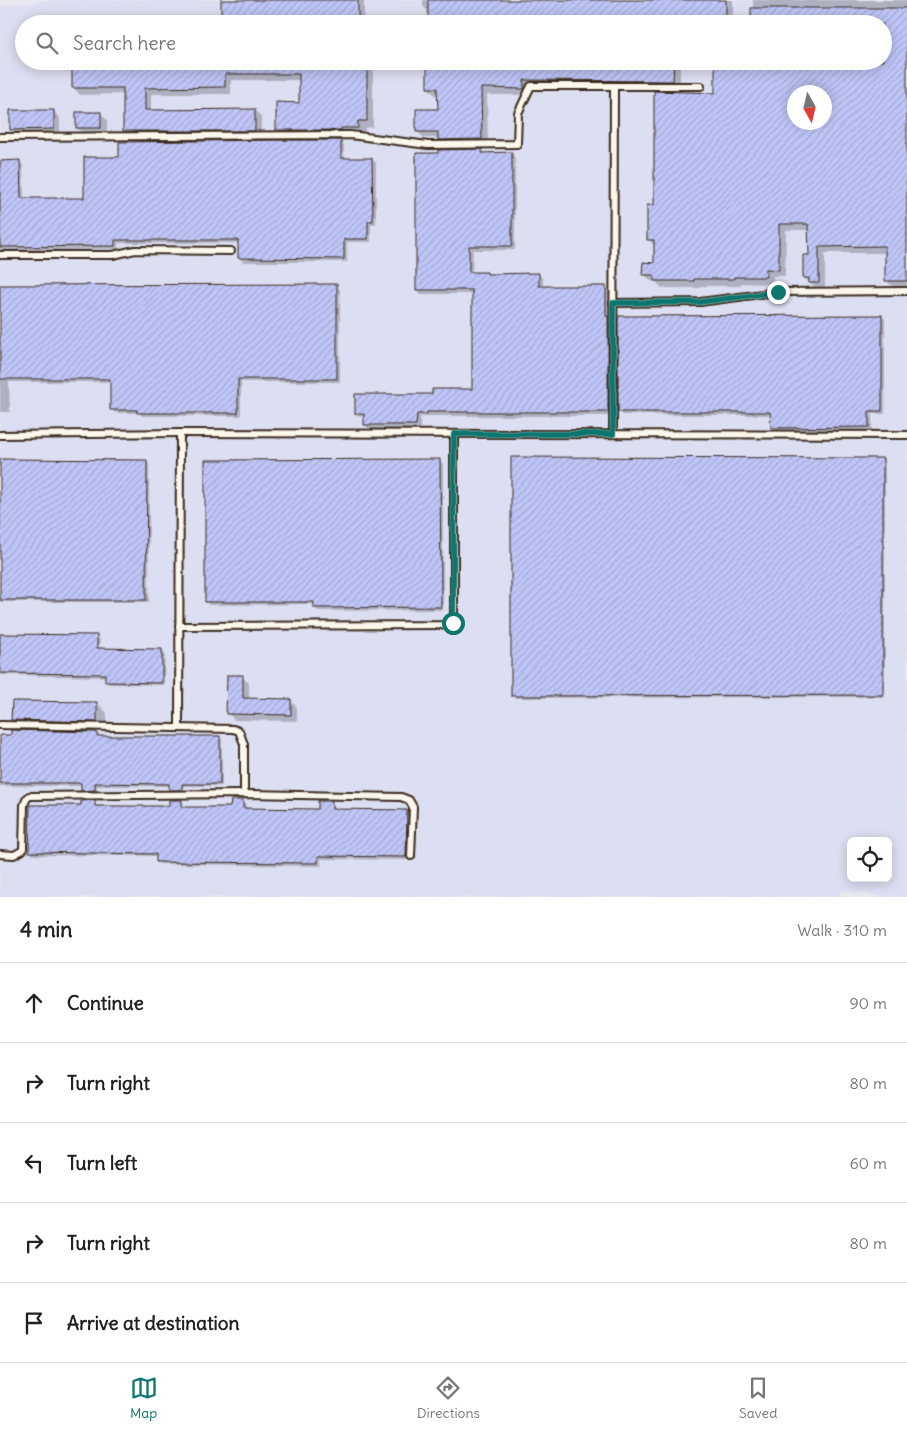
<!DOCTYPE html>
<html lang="en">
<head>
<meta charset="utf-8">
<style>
  body { margin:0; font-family:Delius,sans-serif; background:#f6f6f6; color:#222 }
  .controls { position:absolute; right:15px; bottom:15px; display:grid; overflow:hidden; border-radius:8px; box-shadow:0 2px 12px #0003 }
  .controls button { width:45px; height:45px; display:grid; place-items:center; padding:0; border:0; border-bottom:1px solid #e0e0e0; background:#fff; color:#222; font:25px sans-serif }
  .compass { position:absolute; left:787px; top:85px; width:45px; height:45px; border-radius:50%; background:#fff; box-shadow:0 2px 12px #0003; rotate:172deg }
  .stop { position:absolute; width:15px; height:15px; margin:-11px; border:4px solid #0f766e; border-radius:50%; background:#fff }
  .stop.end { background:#0f766e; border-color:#fff; box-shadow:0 1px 5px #0008 }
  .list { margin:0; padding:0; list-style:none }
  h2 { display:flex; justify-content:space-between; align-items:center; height:65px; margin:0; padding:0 20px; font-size:21px }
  h2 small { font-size:16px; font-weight:400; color:#767676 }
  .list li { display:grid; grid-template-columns:32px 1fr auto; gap:15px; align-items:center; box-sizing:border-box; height:80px; padding:0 20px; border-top:1px solid #e0e0e0 }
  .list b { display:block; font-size:19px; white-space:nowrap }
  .list em { font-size:16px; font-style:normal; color:#767676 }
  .icon { flex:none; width:28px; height:28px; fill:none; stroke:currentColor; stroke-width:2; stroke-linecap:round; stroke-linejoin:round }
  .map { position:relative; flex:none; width:907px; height:897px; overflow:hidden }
  .search { position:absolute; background:#fff; box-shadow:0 2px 12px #0003; left:15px; right:15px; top:15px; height:55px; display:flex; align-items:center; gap:12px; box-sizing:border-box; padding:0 18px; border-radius:28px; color:#767676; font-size:19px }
  .sheet { height:465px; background:#fff }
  nav { display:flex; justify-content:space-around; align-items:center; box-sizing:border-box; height:70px; border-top:1px solid #e0e0e0; background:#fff; font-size:14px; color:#767676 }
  nav a { display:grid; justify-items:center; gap:2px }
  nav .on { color:#0f766e }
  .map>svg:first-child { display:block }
  .built { fill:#dcdef1; fill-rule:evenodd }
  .shadow { fill:#0003; fill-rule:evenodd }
  .building { fill:url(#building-hatch); stroke:#3b2a1e; fill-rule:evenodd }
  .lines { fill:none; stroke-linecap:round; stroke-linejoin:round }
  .service-casing { stroke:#3b2a1e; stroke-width:10 }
  .service { stroke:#fbf7ec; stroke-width:6 }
  .route { stroke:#0f766e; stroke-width:6 }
</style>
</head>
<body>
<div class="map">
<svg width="907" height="897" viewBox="0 0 907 897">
  <defs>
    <pattern id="building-hatch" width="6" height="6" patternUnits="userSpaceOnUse" patternTransform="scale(1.25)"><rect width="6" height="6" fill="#bfc5f7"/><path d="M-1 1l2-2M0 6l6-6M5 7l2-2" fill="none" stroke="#a5a9d3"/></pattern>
  </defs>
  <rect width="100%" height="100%" fill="#e9e8ef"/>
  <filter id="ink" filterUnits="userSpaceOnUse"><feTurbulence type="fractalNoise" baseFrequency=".02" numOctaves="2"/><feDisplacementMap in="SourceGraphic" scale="10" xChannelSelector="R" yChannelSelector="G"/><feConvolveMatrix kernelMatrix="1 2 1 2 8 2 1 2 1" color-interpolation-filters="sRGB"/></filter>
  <g filter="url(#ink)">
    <path class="built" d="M 54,0 L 907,0 L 907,897 L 886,897 L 841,890 L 839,897 L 0,897 L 0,6 ZM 24,24 L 883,24 L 883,61 L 24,61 ZM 794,92 L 824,92 L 824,122 L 794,122 ZM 851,841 L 888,841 L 888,878 L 851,878 Z"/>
    <g class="shadow">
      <path d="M 222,0 L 364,0 L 364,24 L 126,24 L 222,23 Z"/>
      <path d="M 423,0 L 733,0 L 733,24 L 429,24 L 429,12 L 423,6 Z"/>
      <path d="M 753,0 L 907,0 L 907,287 L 893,287 L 886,280 L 886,253 L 825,253 L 825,289 L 817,289 L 804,278 L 810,257 L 810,230 L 786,230 L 785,276 L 773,276 L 773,284 L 741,283 L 741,286 L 700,286 L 700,288 L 662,288 L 656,282 L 651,281 L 644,274 L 655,264 L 655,246 L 648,239 L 655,207 L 716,94 L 883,61 L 883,24 L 753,24 ZM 794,92 L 824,92 L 824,122 L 794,122 Z"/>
      <path d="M 73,61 L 373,61 L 373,127 L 365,128 L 364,134 L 284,137 L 278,130 L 300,104 L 300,80 L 231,80 L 231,94 L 151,94 L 151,111 L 255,110 L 261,117 L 261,137 L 131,137 L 124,131 L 124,94 L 80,95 L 74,88 Z"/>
      <path d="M 429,61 L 680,61 L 680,87 L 530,87 L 530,95 L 487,95 L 488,146 L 446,146 L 439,138 L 424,138 L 417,131 L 439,111 L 439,95 L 435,95 L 428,88 Z"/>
      <path d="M 53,111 L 60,118 L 60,135 L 18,136 L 12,129 Z"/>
      <path d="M 100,113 L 107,120 L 107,134 L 84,134 L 77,128 Z"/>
      <path d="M 341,141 L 344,145 L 344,159 L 372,159 L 376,163 L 376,224 L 371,224 L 371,242 L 347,242 L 347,262 L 243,262 L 240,258 L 240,243 L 118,243 L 118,249 L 0,251 L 0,162 L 19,162 L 23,165 L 24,199 L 85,199 L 121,159 Z"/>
      <path d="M 481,151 L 484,154 L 511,154 L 515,158 L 515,250 L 473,250 L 472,273 L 487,273 L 488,275 L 539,275 L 543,279 L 543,287 L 606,287 L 610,291 L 610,320 L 612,322 L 612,416 L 431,416 L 431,417 L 420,417 L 420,429 L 369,429 L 365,425 L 365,417 L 361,417 L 357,413 L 434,395 L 473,391 L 473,294 L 421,294 L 417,290 L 439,154 Z"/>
      <path d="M 0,286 L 336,286 L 340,289 L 340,382 L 241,382 L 241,416 L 142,416 L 139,413 L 115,413 L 112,410 L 111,382 L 9,382 L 10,412 L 0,412 Z"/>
      <path d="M 881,316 L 885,319 L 885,414 L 872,414 L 872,430 L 776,431 L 772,427 L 772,415 L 623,415 L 619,411 Z"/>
      <path d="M 882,459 L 885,462 L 885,697 L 515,698 L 513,695 Z"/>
      <path d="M 0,460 L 146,461 L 149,464 L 149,602 L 0,602 Z"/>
      <path d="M 440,461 L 443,464 L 443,610 L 318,611 L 315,608 L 315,604 L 209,605 L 206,602 Z"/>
      <path d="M 0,635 L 97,637 L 100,640 L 99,649 L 162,650 L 165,653 L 164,685 L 109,684 L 106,681 L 106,677 L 0,675 Z"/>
      <path d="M 242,677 L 249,683 L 249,699 L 290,700 L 297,707 L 297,721 L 234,720 L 228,713 Z"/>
      <path d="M 97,703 L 107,713 L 107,731 L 94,731 L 99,737 L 219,738 L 222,740 L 222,786 L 184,786 L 184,792 L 173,792 L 170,789 L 170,786 L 97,786 L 97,793 L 86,793 L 83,790 L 83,786 L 0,786 L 0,737 L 12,737 L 25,732 L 13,720 Z"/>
      <path d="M 181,801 L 184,804 L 184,808 L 231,809 L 243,801 L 246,804 L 246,809 L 320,810 L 331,803 L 334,806 L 334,810 L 407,811 L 410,814 L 409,860 L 321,859 L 321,866 L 160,864 L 157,861 L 157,856 L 33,855 L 30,852 L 83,807 L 94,802 L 97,807 L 170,807 Z"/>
    </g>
    <g class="building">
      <rect x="221" y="0" width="137" height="24"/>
      <path d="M 428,0 L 726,0 L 726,21 L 576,20 L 576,24 L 428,24 Z"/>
      <path d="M 751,8 L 907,8 L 907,281 L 885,281 L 885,246 L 819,247 L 819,283 L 809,283 L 809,278 L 803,278 L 803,255 L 809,255 L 808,224 L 779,224 L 779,270 L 766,269 L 766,277 L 734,277 L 734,279 L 694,279 L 694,281 L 654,281 L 654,275 L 642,275 L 643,262 L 654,263 L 654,240 L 647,240 L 647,205 L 654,205 L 654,91 L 715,93 L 715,61 L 883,61 L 883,24 L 751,24 ZM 794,92 L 824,92 L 824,122 L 794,122 Z"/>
      <path d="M 72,61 L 367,61 L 367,121 L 358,121 L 358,128 L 341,128 L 341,130 L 276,130 L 276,102 L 299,103 L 299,74 L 225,74 L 225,87 L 145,88 L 145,110 L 255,109 L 255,131 L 123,131 L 123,88 L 72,88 Z"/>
      <path d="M 427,61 L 674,63 L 673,81 L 524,80 L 524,89 L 481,88 L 482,139 L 438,140 L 438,132 L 416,132 L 416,109 L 438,109 L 437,88 L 427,88 Z"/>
      <path d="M 10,110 L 54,110 L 54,129 L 10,130 Z"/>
      <rect x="76" y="112" width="25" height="16"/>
      <path d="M 277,140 L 341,140 L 341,158 L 372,158 L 373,221 L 368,221 L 368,239 L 344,239 L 344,259 L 238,258 L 238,240 L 115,240 L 115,246 L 0,247 L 0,161 L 20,160 L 21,198 L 84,198 L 84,157 L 119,157 L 119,142 Z"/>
      <path d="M 482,149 L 482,153 L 512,152 L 512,246 L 469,246 L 469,272 L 487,272 L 487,274 L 539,273 L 539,286 L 606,286 L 606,316 L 608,316 L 608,412 L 427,412 L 427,414 L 417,414 L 416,425 L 364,425 L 364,414 L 355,414 L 355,394 L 432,394 L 432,389 L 472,389 L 472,290 L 416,290 L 416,153 L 438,153 L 438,150 Z"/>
      <path d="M 337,284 L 337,379 L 238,379 L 238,413 L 137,413 L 137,410 L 110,410 L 110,379 L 0,379 L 0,285 Z"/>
      <path d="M 882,315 L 882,411 L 869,411 L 869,427 L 771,428 L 770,412 L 618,412 L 618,316 Z"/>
      <path d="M 511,457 L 883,458 L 883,695 L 511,696 Z"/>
      <path d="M 0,459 L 147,460 L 146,600 L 0,600 Z"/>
      <path d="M 440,459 L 441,607 L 314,608 L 314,602 L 205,602 L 205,460 Z"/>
      <path d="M 0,634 L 97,635 L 97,648 L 162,649 L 162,683 L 105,682 L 105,674 L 0,673 Z"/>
      <path d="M 227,675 L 243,675 L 243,698 L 291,699 L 291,715 L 226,714 Z"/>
      <path d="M 12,701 L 97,702 L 97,722 L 11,720 Z"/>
      <path d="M 11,730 L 97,732 L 97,736 L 220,736 L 220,784 L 182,784 L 182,790 L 169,790 L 169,784 L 95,783 L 95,790 L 81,791 L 81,783 L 0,783 L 0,735 L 11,735 Z"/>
      <path d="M 95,800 L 95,806 L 169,806 L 169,800 L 182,800 L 182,807 L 230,807 L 231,800 L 243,800 L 243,808 L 318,809 L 318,801 L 332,801 L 332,809 L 407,810 L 406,857 L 318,856 L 318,863 L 156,862 L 156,854 L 29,852 L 30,805 L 81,805 L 81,801 Z"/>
    </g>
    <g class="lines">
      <g class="service-casing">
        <g id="service">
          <path d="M 0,137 L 350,135 L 428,145 L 517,144 L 518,113 L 531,86 L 701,86"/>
          <path d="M 0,255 L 113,255 L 135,250 L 231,251"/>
          <path d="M 613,303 L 700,302 L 778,292 L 907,291"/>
          <path d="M 613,434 L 614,86"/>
          <path d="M 0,435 L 180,433 L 907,435"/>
          <path d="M 179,626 L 451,625 L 454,621 L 454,434"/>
          <path d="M 0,725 L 233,729 L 239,731 L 244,744 L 244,794"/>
          <path d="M 179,727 L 180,433"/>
          <path d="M 0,854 L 14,855 L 23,850 L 24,805 L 26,800 L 29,796 L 244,794 L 401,797 L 409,800 L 413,807 L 411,856"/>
        </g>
      </g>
      <use href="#service" class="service"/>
    </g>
  </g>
  <g class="lines" filter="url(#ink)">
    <path class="route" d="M 453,623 L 454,434 L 613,434 L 613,303 L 700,302 L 778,292"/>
  </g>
</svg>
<div class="controls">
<button><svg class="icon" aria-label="locate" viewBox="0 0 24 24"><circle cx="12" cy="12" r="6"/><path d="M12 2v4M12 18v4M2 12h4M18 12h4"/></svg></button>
</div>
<svg class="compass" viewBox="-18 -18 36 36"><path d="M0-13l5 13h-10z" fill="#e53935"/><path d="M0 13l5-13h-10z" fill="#767676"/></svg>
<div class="stop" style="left:453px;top:623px"></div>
<div class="stop end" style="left:778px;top:292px"></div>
<div class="search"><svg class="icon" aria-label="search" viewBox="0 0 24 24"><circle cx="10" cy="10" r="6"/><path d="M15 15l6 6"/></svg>Search here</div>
</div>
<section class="sheet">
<h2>4 min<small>Walk · 310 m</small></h2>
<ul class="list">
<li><svg class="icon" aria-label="ahead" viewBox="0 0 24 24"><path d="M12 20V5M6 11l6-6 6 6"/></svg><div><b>Continue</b></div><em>90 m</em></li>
<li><svg class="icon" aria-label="right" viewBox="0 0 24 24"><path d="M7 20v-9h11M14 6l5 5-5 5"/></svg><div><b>Turn right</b></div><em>80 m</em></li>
<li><svg class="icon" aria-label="left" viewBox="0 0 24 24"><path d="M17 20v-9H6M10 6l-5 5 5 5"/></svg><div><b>Turn left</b></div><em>60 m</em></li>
<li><svg class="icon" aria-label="right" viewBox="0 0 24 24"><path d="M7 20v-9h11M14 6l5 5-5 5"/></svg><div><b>Turn right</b></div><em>80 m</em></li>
<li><svg class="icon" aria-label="arrive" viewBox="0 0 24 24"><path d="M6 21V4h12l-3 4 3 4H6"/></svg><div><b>Arrive at destination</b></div></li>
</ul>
</section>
<nav>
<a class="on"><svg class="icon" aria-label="map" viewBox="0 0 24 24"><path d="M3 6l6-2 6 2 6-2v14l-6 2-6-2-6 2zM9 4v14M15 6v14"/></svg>Map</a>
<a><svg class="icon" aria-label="directions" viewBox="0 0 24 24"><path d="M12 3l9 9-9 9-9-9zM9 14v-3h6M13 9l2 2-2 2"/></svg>Directions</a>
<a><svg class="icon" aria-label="saved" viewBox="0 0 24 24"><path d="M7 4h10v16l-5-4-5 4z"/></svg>Saved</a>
</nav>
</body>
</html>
